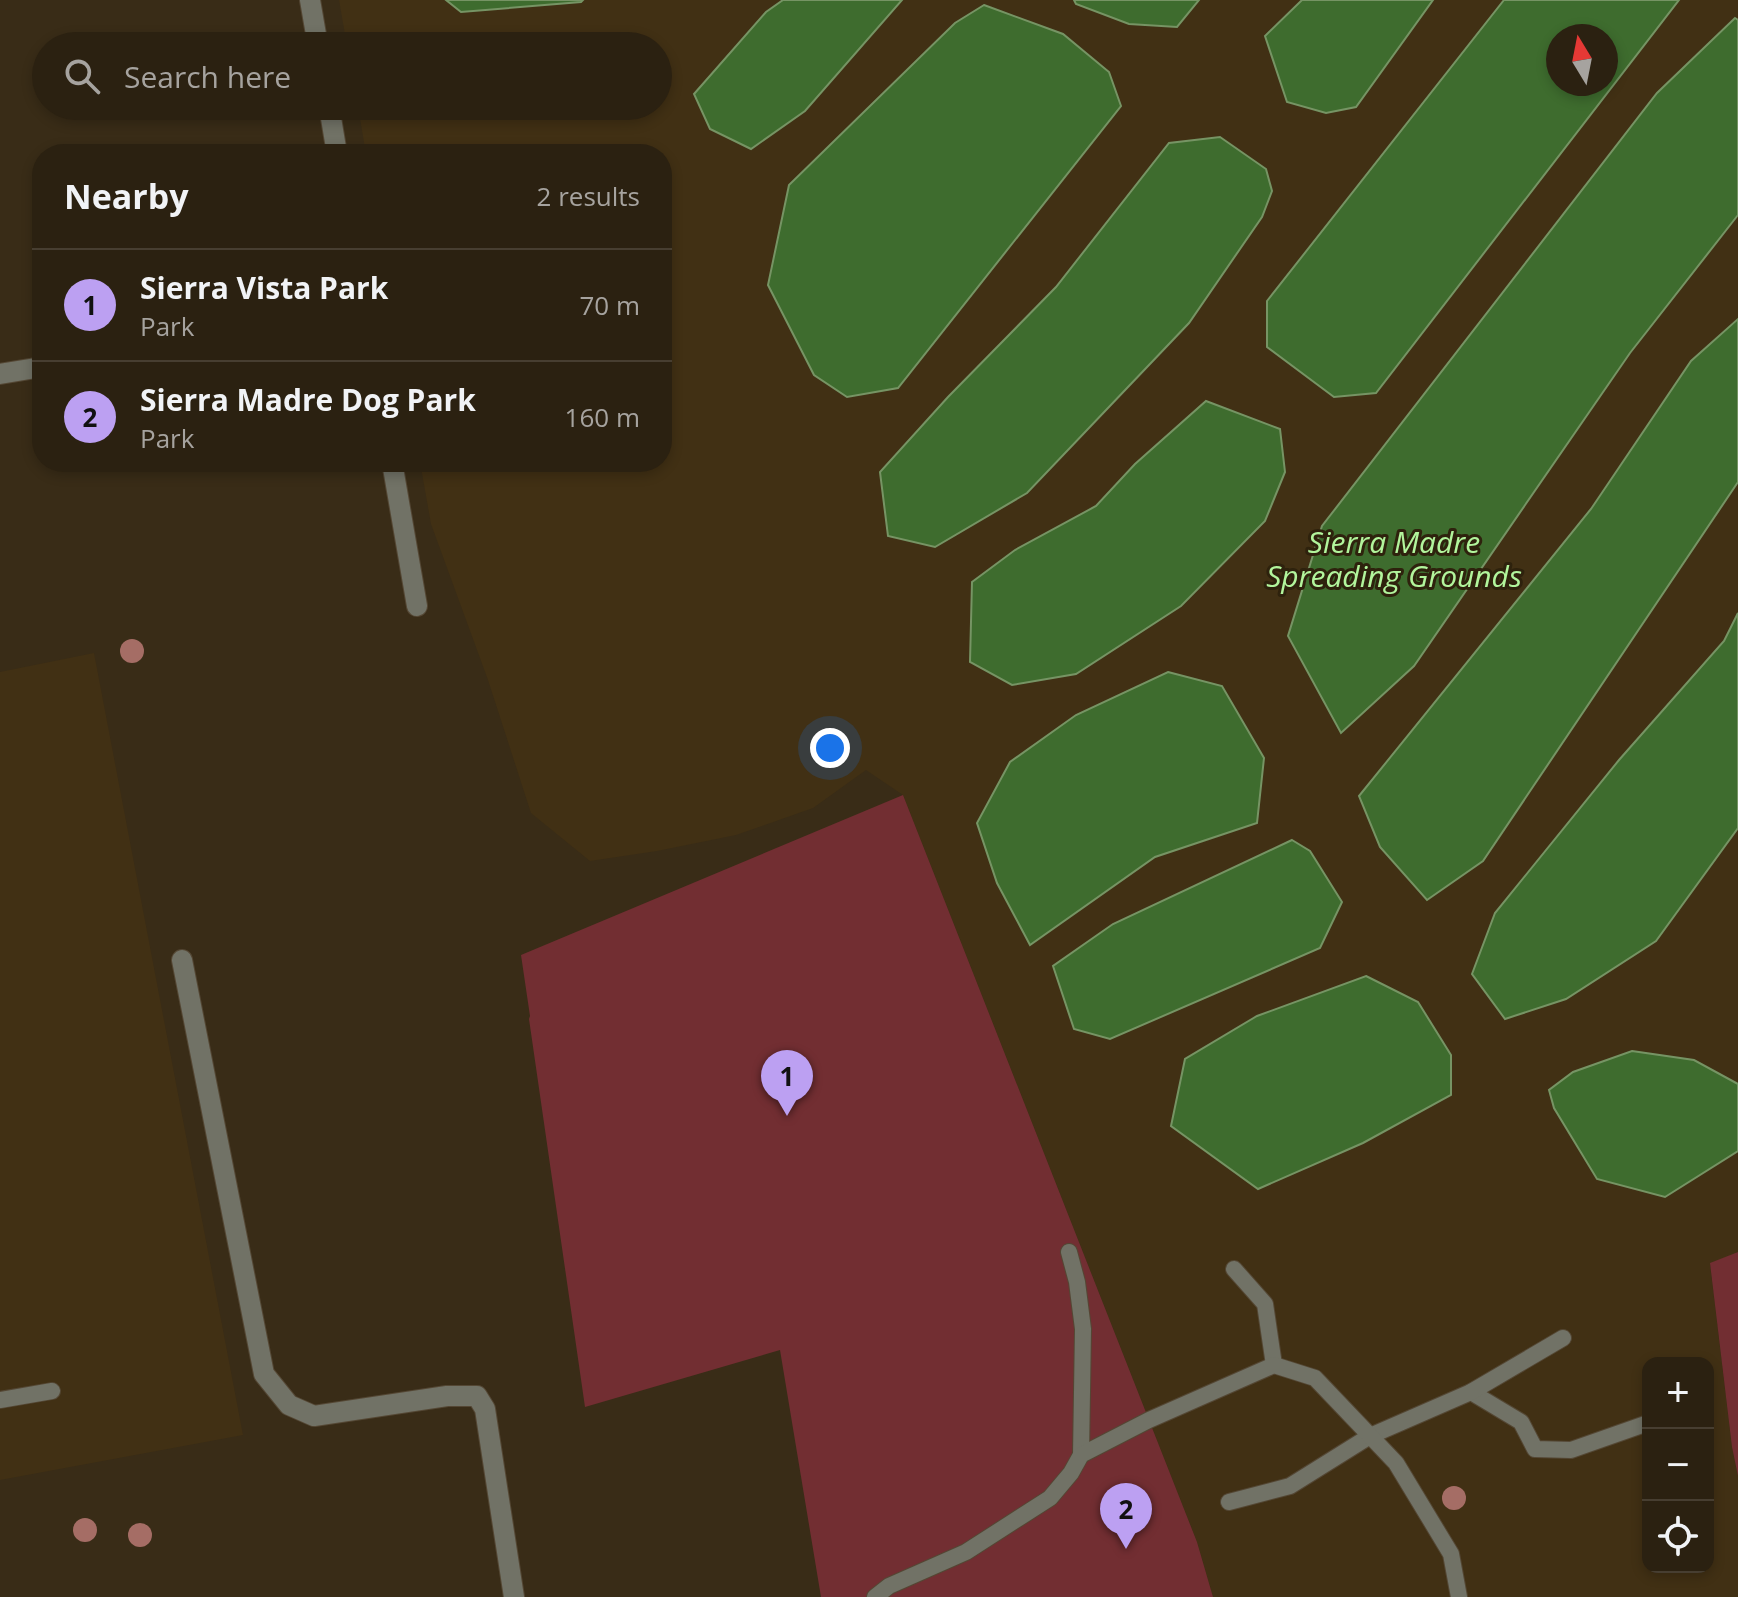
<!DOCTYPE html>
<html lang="en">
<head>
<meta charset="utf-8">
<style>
  body { margin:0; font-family:"Open Sans",sans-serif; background:#372e1f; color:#f1f3f6 }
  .controls { position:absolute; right:24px; bottom:24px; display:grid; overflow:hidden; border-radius:16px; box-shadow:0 4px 12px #0003 }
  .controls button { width:72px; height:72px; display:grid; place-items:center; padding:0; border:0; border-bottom:2px solid #473e31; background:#2b2111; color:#f1f3f6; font:40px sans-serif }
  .compass { position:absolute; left:1546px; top:24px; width:72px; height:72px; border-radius:50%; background:#2b2111; box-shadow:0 4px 12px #0003; rotate:350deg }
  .you { position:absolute; left:830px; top:748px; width:28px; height:28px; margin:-20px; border:6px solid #fff; border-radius:50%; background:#1a73e8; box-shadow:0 0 0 12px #1a73e833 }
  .badge { display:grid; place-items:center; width:52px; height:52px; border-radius:50%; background:#bca0f2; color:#111; font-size:26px; font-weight:700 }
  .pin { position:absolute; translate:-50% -66px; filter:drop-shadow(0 2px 4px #0008) }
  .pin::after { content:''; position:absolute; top:42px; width:28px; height:24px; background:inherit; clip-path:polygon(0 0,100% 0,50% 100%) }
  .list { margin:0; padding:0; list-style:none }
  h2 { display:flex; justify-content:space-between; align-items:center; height:104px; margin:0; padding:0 32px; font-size:34px }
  h2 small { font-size:26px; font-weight:400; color:#a6a39f }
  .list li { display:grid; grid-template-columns:52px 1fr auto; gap:24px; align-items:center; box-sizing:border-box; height:112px; padding:0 32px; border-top:2px solid #473e31 }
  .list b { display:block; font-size:30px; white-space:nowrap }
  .list p { margin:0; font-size:26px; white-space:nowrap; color:#a6a39f }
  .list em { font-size:26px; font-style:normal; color:#a6a39f }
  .icon { flex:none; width:44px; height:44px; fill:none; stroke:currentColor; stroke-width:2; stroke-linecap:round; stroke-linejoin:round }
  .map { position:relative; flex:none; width:1738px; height:1597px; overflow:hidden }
  .search { position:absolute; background:#2b2111; box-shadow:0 4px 12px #0003; left:32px; top:32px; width:640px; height:88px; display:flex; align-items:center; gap:20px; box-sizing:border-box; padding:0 28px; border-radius:44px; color:#a6a39f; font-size:30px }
  .panel { position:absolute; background:#2b2111; box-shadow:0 4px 12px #0003; left:32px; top:144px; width:640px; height:328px; border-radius:32px }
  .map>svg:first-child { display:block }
  .built { fill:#413014; fill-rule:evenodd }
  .green { fill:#722e32 }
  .water { fill:#3e6c2e; stroke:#769464; stroke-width:2; fill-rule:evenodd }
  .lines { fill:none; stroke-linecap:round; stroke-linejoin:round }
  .service-casing { stroke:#544734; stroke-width:18 }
  .minor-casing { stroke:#544734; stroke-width:22 }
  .service { stroke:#717266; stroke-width:16 }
  .minor { stroke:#717266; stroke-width:20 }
  .tree { fill:#a56d65 }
  .labels { text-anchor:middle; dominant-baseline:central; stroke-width:6; stroke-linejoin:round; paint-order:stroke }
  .water-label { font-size:30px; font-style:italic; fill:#b2f59c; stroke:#2e220d }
</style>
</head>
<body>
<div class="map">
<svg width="1738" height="1597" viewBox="0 0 1738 1597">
  <rect width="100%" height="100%" fill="#392c17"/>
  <g class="built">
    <path d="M 339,0 L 1738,0 L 1738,1252 L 1710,1264 L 1732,1447 L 1738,1476 L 1738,1597 L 1213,1597 L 1197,1542 L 903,795 L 866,770 L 813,808 L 736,835 L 657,851 L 590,861 L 531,813 L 488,680 L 431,524 L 420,462 L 662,462 L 662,154 L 366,154 L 358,106 L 658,106 L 658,46 L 347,46 ZM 1558,36 L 1606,36 L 1606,84 L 1558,84 ZM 1648,1363 L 1708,1363 L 1708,1567 L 1648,1567 Z"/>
    <path d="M 94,653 L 243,1435 L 0,1480 L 0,672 Z"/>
  </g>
  <g class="green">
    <path d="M 903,795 L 1197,1542 L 1213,1597 L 821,1597 L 780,1350 L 585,1407 L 529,1019 L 530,1016 L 521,955 Z"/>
    <path d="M 1738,1252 L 1738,1476 L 1732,1447 L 1710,1263 Z"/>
  </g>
  <g class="water">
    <path d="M 446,0 L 583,0 L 581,2 L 461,12 Z"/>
    <path d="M 783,0 L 902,0 L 805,111 L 751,149 L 710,129 L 694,94 L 766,12 Z"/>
    <path d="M 1074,0 L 1199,0 L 1177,27 L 1129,24 L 1076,4 Z"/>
    <path d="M 1302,0 L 1433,0 L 1356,107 L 1326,113 L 1287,102 L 1265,36 Z"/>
    <path d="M 1504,0 L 1679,0 L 1376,393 L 1334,397 L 1267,347 L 1267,301 ZM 1558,36 L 1606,36 L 1606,84 L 1558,84 Z"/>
    <path d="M 984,5 L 1063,34 L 1109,72 L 1121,106 L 898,388 L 847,397 L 814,375 L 768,285 L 789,185 L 955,23 Z"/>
    <path d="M 1735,18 L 1738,20 L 1738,215 L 1630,353 L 1414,666 L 1341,733 L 1288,636 L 1322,526 L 1657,93 Z"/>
    <path d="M 1220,137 L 1266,169 L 1272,191 L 1262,217 L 1189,323 L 1027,493 L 935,547 L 888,536 L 880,472 L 948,397 L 1056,287 L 1169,143 Z"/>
    <path d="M 1738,319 L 1738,482 L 1483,861 L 1427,900 L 1380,847 L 1359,796 L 1591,509 L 1691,361 Z"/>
    <path d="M 1206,401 L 1280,429 L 1285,472 L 1265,521 L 1181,606 L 1076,674 L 1012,685 L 970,662 L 972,582 L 1015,550 L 1096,506 L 1135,464 Z"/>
    <path d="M 1738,613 L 1738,828 L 1656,941 L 1566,999 L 1505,1019 L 1472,974 L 1495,913 L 1619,760 L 1724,641 Z"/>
    <path d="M 1168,672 L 1222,686 L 1264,758 L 1257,823 L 1155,857 L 1030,945 L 997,883 L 977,823 L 1010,762 L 1076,715 Z"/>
    <path d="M 1292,840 L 1310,851 L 1342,902 L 1320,948 L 1110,1039 L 1074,1029 L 1053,966 L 1113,924 Z"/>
    <path d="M 1366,976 L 1418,1002 L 1451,1055 L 1451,1095 L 1363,1143 L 1258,1189 L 1171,1126 L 1185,1059 L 1257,1016 Z"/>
    <path d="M 1632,1051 L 1694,1060 L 1738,1084 L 1738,1151 L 1665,1197 L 1597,1179 L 1554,1108 L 1549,1090 L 1573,1072 Z"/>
  </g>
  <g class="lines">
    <g class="service-casing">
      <g id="service">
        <path d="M 1069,1252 L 1077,1282 L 1083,1329 L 1081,1455"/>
        <path d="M 1234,1269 L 1265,1304 L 1274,1365"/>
        <path d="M 1471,1392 L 1521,1422 L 1535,1449 L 1571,1450 L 1648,1423"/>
        <path d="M 0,1400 L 52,1391"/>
        <path d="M 1229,1502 L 1290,1486 L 1370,1436 L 1471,1392 L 1563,1338"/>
        <path d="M 875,1597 L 889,1586 L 966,1552 L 1050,1498 L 1071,1473 L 1081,1455 L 1149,1420 L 1274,1365 L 1315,1378 L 1396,1463 L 1451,1554 L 1459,1597"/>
      </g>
    </g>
    <g class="minor-casing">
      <g id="minor">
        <path d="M 310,0 L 318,46"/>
        <path d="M 329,106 L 337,154"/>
        <path d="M 0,374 L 42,367"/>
        <path d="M 392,462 L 417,606"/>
        <path d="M 182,960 L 264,1374 L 289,1405 L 314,1416 L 447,1396 L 477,1396 L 485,1409 L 514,1597"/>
      </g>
    </g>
    <use href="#service" class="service"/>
    <use href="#minor" class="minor"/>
  </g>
  <g class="tree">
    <circle cx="132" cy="651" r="12"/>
    <circle cx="1454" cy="1498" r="12"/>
    <circle cx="85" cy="1530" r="12"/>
    <circle cx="140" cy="1535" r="12"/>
  </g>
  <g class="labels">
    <g class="water-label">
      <text x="1394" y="541">Sierra Madre<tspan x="1394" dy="34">Spreading Grounds</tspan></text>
    </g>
  </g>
</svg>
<div class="controls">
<button>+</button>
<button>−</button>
<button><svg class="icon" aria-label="locate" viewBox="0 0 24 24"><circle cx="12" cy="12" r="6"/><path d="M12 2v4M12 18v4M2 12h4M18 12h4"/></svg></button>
</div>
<svg class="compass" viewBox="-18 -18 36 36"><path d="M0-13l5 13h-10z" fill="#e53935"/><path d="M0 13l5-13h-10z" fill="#a6a39f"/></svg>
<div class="you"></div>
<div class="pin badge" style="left:787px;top:1116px">1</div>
<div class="pin badge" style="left:1126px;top:1549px">2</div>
<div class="search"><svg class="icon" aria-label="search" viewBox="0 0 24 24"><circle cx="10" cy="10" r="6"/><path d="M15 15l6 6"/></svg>Search here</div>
<section class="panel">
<h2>Nearby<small>2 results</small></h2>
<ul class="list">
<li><span class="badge">1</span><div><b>Sierra Vista Park</b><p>Park</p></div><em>70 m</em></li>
<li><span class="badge">2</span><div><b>Sierra Madre Dog Park</b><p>Park</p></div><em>160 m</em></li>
</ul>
</section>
</div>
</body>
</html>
